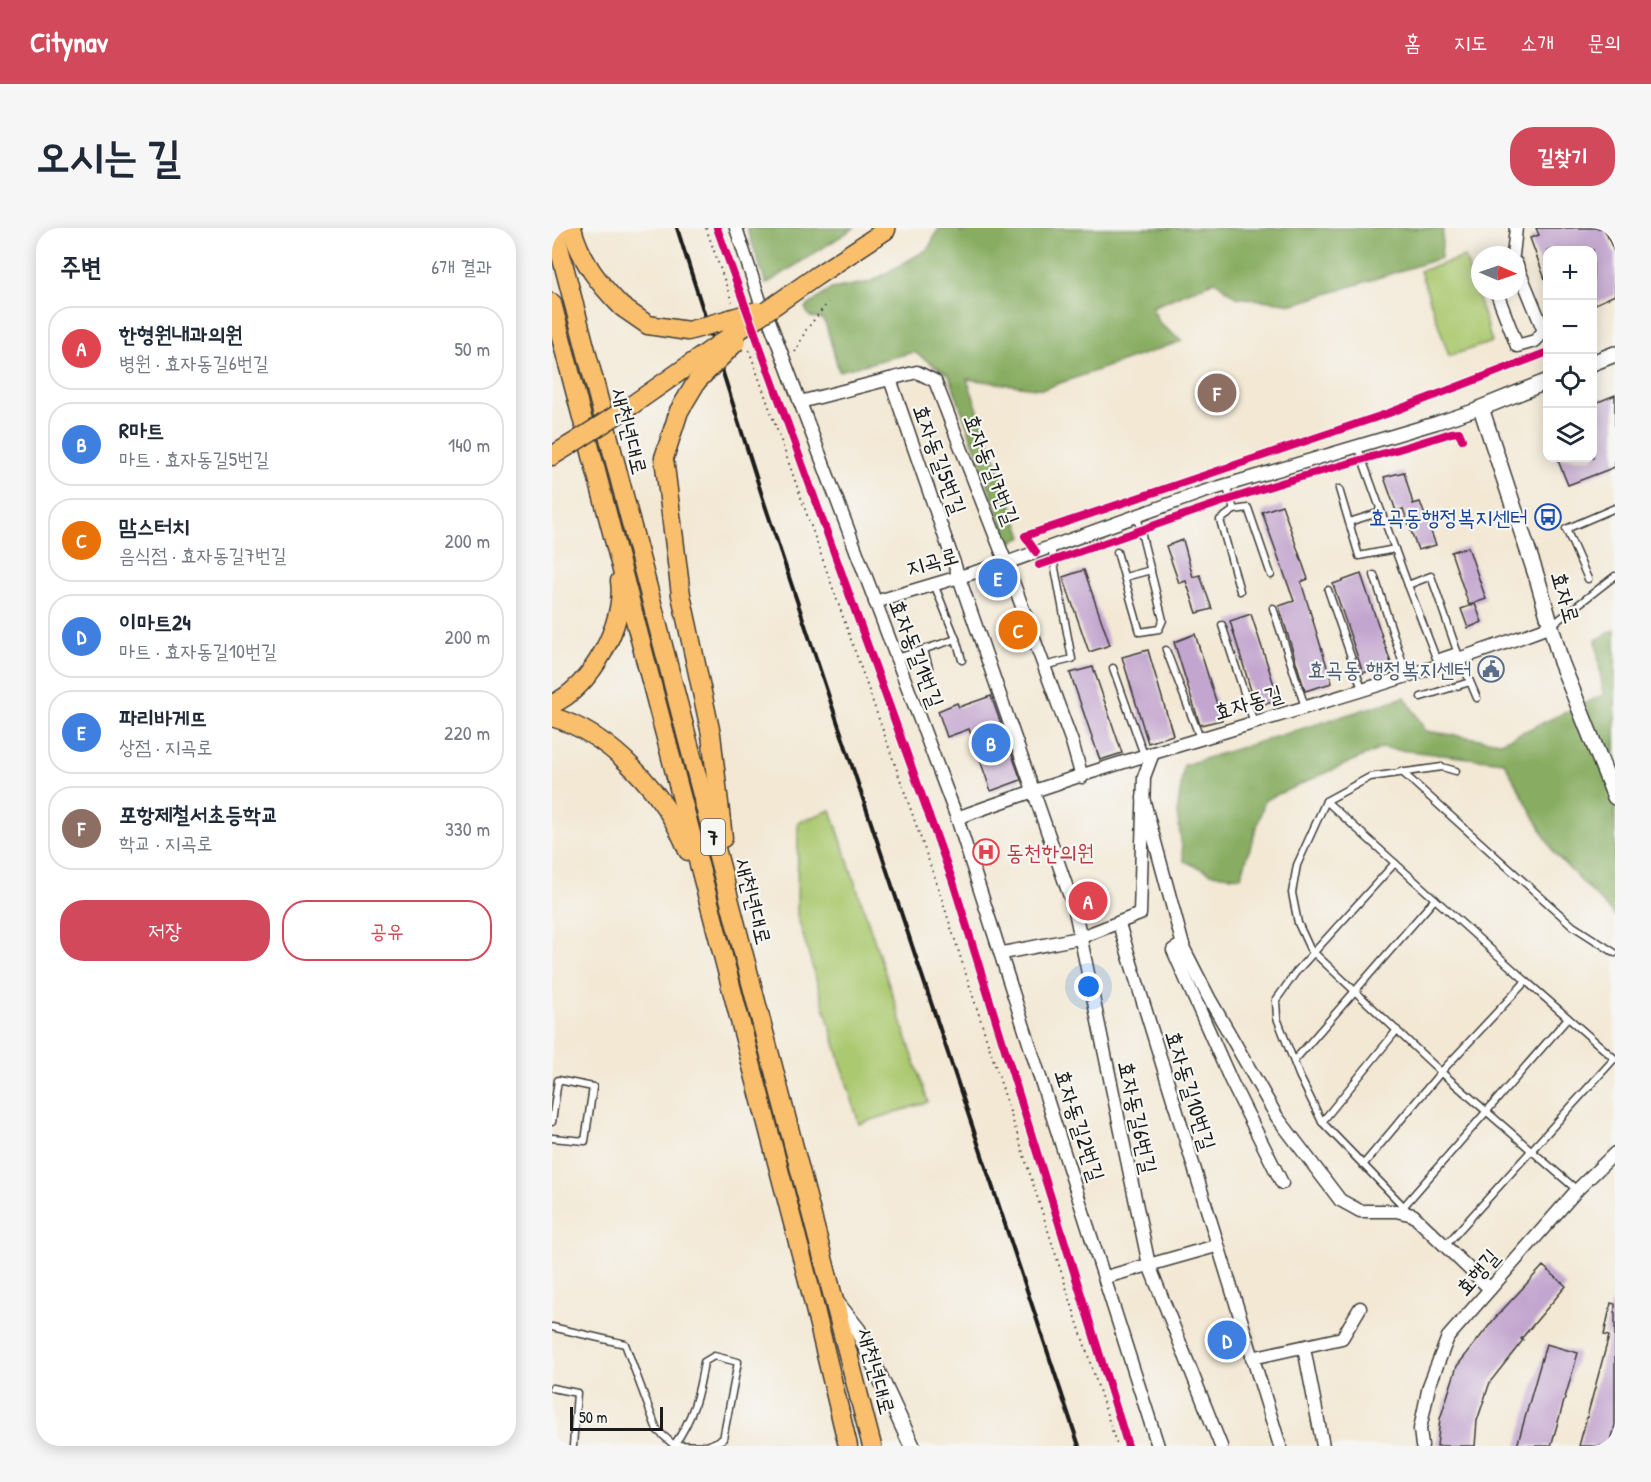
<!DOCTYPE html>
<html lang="ko">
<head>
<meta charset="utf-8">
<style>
  body { margin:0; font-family:"Patrick Hand","Poor Story",sans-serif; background:#f6f6f7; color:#1f2937 }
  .controls { position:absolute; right:18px; top:18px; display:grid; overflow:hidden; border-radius:12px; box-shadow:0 3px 15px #0003 }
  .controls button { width:54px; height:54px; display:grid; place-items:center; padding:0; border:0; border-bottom:2px solid #e0e1e3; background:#fff; color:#1f2937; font:30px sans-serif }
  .compass { position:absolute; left:919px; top:18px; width:54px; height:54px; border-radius:50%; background:#fff; box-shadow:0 3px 15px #0003; rotate:92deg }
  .scale { position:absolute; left:18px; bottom:15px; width:93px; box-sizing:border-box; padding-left:6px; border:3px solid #1c1c1c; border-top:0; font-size:16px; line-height:21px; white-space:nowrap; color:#1c1c1c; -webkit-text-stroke:4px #f6f6f2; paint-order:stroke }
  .you { position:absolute; left:537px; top:759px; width:21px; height:21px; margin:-15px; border:4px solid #fff; border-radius:50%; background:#1a73e8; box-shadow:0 0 0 9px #1a73e833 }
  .badge { display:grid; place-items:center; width:39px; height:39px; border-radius:50%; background:#d1495b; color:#fff; font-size:20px; font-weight:700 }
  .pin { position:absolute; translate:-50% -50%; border:3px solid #fff; box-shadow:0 2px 6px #0006 }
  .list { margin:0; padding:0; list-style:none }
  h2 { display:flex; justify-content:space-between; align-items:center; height:78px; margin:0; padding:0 24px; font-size:26px }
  h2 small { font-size:20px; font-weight:400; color:#747a83 }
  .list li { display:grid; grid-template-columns:39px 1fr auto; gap:18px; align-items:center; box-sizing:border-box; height:84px; margin:0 12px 12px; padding:0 12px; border:2px solid #e0e1e3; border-radius:24px }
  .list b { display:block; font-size:22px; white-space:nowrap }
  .list p { margin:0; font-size:20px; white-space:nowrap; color:#747a83 }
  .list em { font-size:20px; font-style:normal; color:#747a83 }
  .actions { display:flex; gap:12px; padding:18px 24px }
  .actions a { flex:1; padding:14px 0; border:2px solid #d1495b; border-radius:24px; text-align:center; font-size:21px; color:#d1495b }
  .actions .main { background:#d1495b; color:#fff }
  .icon { flex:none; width:33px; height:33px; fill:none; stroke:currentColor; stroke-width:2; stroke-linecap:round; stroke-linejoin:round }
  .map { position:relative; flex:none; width:1063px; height:1218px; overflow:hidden; border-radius:24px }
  header { display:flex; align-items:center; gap:36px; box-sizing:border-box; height:84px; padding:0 30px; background:#d1495b; color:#fff }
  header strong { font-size:28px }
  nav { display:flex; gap:33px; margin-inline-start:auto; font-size:21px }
  .intro { display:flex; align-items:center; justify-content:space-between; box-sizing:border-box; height:144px; padding:0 36px }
  h1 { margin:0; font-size:42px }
  .button { padding:15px 27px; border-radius:24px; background:#d1495b; color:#fff; font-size:21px; font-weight:700 }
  main { display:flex; gap:36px; padding:0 36px }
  aside { flex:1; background:#fff; border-radius:24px; box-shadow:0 3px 15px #0003 }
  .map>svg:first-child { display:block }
  .green { fill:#abc970; stroke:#647246; stroke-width:1.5 }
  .forest { fill:#88ad62; stroke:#52643f; stroke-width:1.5 }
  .building { fill:#c3a6cf }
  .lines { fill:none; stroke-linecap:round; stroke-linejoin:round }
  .service-casing { stroke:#3c3b38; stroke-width:9 }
  .minor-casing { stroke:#3c3b38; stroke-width:15 }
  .tertiary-casing { stroke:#3c3b38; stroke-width:18 }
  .primary-casing { stroke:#3c3b38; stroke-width:21 }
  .path { stroke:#3c3b38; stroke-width:2; stroke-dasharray:1.5 4.5; stroke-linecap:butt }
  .service { stroke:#fff; stroke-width:6 }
  .minor { stroke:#fff; stroke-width:12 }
  .tertiary { stroke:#fff; stroke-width:15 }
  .primary { stroke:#f9bf6d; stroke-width:18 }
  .rail { stroke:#1c1c1c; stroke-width:4 }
  .primary-bridge-casing { stroke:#3c3b38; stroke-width:21; stroke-linecap:butt }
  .primary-bridge { stroke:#f9bf6d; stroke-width:18 }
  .cycleway-casing { stroke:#f6f6f2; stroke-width:11 }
  .cycleway { stroke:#d6006c; stroke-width:8 }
  .labels { text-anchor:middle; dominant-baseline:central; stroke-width:4.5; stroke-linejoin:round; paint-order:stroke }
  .shield { fill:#f6f6f2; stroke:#5d5d5c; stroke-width:1.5 }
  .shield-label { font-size:21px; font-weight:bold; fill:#1c1c1c }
  .street-label { font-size:22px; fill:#1c1c1c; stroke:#f6f6f2 }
  .transit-label { font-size:22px; fill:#164399; stroke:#f6f6f2; text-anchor:end }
  .service-label { font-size:22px; fill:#4e5e75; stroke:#f6f6f2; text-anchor:end }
  .health-label { font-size:22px; fill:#be3a42; stroke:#f6f6f2; text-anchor:start }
</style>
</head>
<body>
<header>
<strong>Citynav</strong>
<nav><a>홈</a><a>지도</a><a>소개</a><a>문의</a></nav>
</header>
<div class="intro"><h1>오시는 길</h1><a class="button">길찾기</a></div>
<main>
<aside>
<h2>주변<small>6개 결과</small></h2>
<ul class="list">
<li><span class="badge" style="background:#e0444e">A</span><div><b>한형원내과의원</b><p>병원 · 효자동길6번길</p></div><em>50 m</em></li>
<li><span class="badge" style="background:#3f7fe0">B</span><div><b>R마트</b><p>마트 · 효자동길5번길</p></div><em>140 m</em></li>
<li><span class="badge" style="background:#e8710a">C</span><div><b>맘스터치</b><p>음식점 · 효자동길7번길</p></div><em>200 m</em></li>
<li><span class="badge" style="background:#3f7fe0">D</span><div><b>이마트24</b><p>마트 · 효자동길10번길</p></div><em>200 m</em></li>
<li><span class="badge" style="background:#3f7fe0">E</span><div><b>파리바게뜨</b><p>상점 · 지곡로</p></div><em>220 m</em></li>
<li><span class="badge" style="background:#8d6e63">F</span><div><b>포항제철서초등학교</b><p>학교 · 지곡로</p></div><em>330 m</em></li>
</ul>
<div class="actions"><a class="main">저장</a><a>공유</a></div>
</aside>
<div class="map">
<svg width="1063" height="1218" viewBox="0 0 1063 1218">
  <rect width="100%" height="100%" fill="#f6f6f2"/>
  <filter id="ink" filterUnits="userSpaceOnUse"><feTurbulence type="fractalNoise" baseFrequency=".0167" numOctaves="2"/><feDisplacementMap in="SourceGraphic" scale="12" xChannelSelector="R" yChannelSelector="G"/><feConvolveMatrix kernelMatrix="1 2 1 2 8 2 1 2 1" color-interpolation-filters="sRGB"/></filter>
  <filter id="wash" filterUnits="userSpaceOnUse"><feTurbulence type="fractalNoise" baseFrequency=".008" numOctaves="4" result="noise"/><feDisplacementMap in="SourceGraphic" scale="24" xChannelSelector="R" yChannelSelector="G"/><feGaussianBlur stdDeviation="1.35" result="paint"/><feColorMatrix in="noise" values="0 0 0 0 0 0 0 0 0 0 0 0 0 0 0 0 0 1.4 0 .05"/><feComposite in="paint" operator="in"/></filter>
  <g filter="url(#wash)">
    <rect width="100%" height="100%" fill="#f3e8d4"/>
    <g class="green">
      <path d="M 913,29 L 940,114 L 897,128 L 868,43 Z"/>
      <path d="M 279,582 L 376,874 L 307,896 L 245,687 L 246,594 Z"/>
    </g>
    <g class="forest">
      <path d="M 195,0 L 302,0 L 214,56 Z"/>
      <path d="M 387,0 L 407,0 L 410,5 L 417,0 L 891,0 L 889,30 L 743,76 L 684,69 L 663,53 L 600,79 L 608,96 L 630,113 L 491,161 L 415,151 L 471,309 L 457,315 L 397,147 L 362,124 L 287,143 L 274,97 L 270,91 L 258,89 L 253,80 L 279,61 L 319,54 L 376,21 Z"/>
      <path d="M 1063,402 L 1063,688 L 1002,625 L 952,534 L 830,520 L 713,572 L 689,649 L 661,646 L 632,633 L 625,585 L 632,537 L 853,469 L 874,503 L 949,514 L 1051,467 L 1044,412 Z"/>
    </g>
    <g id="blocks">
      <g class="building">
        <path d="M 984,0 L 1052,0 L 1063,26 L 1063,67 L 1041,77 L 1041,22 L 996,22 L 994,54 L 978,10 L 987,7 Z"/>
        <path d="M 1063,167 L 1063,239 L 1016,257 L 1005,230 L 1041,230 L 1041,176 Z"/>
        <path d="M 852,244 L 861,276 L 868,274 L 884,317 L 866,322 L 851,281 L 844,283 L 832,249 Z"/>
        <path d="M 730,277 L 756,351 L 749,354 L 780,455 L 753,463 L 727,378 L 742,373 L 710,284 Z"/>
        <path d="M 631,312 L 641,349 L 648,347 L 660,381 L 645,385 L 634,353 L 627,355 L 614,318 Z"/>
        <path d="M 916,319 L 934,371 L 917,377 L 899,324 Z"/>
        <path d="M 532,342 L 558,417 L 537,424 L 511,349 Z"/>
        <path d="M 809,346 L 839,435 L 811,445 L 781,356 Z"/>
        <path d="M 923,376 L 930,394 L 916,400 L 909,381 Z"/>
        <path d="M 699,386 L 727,472 L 704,479 L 678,393 Z"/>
        <path d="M 643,406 L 670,492 L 648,497 L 622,414 Z"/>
        <path d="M 596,422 L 621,507 L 596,515 L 570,429 Z"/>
        <path d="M 541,439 L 570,525 L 548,532 L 518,445 Z"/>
        <path d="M 439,468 L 469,552 L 439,563 L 417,501 L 395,509 L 386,483 L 405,475 L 407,479 Z"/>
        <path d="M 991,1038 L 1014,1058 L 969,1111 L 971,1112 L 938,1154 L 925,1193 L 923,1218 L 885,1218 L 888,1191 L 905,1138 L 943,1090 Z"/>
        <path d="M 1059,1075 L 1063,1076 L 1063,1197 L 1058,1218 L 1027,1218 L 1057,1108 L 1052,1107 Z"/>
        <path d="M 994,1116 L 1026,1125 L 999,1218 L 965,1218 Z"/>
      </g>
    </g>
  </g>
  <g filter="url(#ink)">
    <use href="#blocks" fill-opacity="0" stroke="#3c3b38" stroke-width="1.5"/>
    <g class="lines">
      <g class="service-casing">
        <g id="service">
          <path d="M 805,217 L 856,357 L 879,348 L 905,423 L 925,470"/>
          <path d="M 674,257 L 682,282 L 668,292 L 688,363"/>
          <path d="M 787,261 L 807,328 L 843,321"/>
          <path d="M 682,282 L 696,280 L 719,347"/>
          <path d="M 797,294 L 829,284"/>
          <path d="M 565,324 L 588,404 L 607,401 L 611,392 L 585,288"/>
          <path d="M 822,347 L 855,448"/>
          <path d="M 573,349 L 599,342"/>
          <path d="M 1036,351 L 1014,301 L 1063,280"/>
          <path d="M 856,357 L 884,430 L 905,423"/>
          <path d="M 776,362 L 810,461"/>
          <path d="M 721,380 L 753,479"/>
          <path d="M 670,397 L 702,495"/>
          <path d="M 1000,397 L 1063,348"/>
          <path d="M 404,411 L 410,432"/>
          <path d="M 372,422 L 378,443"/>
          <path d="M 614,422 L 648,510"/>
          <path d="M 345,430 L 404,411 L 382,356"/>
          <path d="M 492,438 L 520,431 L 499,319"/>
          <path d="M 561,440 L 592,527"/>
          <path d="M 869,469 L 918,454"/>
          <path d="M 849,543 L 1021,698 L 1063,725"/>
          <path d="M 904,543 L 890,539 L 818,549 L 774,573 L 745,637 L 740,665 L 746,695 L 758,721 L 889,844 L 1025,962"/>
          <path d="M 774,573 L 974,753 L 889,844 L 811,937"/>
          <path d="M 843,635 L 744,744 L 724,772 L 725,790 L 747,847 L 770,894 L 856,983"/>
          <path d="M 974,753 L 1063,831"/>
          <path d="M 742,833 L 883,671"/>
          <path d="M 0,894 L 6,852 L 41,859 L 33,913 L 0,910"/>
          <path d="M 770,894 L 845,802"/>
          <path d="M 852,978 L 1016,790"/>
          <path d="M 893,1018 L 1062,831"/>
          <path d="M 0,1099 L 73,1116 L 105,1202 L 123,1218"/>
          <path d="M 0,1160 L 25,1165 L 21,1218"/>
          <path d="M 122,1217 C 141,1191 147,1165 152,1134 L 162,1128 L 186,1134 L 171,1211 L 155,1218"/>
          <path d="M 122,1217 L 153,1218"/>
        </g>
      </g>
      <g class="minor-casing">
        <g id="minor">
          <path d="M 184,0 L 209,76"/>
          <path d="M 961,27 L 964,0"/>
          <path d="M 944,63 L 965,118 L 983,113 L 992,103 L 964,35"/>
          <path d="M 217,92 L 405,590 L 606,1218"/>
          <path d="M 338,151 L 523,683 L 597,1037 L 669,1218"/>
          <path d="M 248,174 L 365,144 L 383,153 L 454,335 L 520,514 L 530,549"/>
          <path d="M 323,374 L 454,335 L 651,264 L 884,195 L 929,180"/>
          <path d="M 591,570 L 632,721 L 657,770 L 725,889 L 788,972 L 808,983 L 844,983 L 861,987 L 938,1061"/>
          <path d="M 405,590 C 600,518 804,472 999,398"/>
          <path d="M 567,696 L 728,1218"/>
          <path d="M 631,716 L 621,722 L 679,853 L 730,955"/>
          <path d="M 451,725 L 527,710 L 588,686 L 592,549 L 601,525"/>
          <path d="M 554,1049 L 664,1018"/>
          <path d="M 752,1120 L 771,1218"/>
          <path d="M 700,1130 L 790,1110 L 808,1080"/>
          <path d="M 870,1218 L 868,1201 L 877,1158 L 896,1109 L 1025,962 L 1063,925"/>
        </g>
      </g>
      <g class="tertiary-casing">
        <g id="tertiary">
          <path d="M 1040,135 L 1063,126"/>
          <path d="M 996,153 L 929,180 L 986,353 L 1009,434 L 1063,569"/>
          <path d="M 283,1073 L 306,1102 L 360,1218"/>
        </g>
      </g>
      <g class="primary-casing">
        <g id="primary">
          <path d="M 2,0 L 320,1218"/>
          <path d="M 20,0 C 28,32 48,57 70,79"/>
          <path d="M 266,47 L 334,2"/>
          <path d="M 0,75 L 258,1060 L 296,1218"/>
          <path d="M 0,228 L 18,217"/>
          <path d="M 112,230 L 129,367 L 159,506 L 171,610"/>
          <path d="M 0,476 C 39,460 74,395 68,353"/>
          <path d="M 0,489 C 59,506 114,566 136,623"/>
        </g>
      </g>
      <g class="path">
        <path d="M 154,0 L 180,74"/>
        <path d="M 197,122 L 386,659 L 565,1218"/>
        <path d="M 243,124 L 254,102 L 276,74"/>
      </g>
      <use href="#service" class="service"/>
      <use href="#minor" class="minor"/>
      <use href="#tertiary" class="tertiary"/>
      <use href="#primary" class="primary"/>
      <path class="rail" d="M 125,0 L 213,277 L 527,1218"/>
      <g class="primary-bridge-casing">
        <g id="primary-bridge">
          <path d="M 70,79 L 96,97 L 136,103 L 205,83"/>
          <path d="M 18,217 L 80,177 L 266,47"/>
          <path d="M 112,230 L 127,183 L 145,153 L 184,114"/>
        </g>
      </g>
      <use href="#primary-bridge" class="primary-bridge"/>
      <g class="cycleway-casing">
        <g id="cycleway">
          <path d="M 165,0 L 401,654 L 576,1218"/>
          <path d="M 484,324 L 473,308 L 837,185 L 996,124"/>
          <path d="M 487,337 C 564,312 639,283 716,259 C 776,240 838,225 899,205 L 907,204 L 910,211"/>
        </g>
      </g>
      <use href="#cycleway" class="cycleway"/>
    </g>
  </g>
  <defs>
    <g id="bus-ring" transform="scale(1.35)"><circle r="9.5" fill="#f6f6f2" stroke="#1a4fb4" stroke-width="1.5"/><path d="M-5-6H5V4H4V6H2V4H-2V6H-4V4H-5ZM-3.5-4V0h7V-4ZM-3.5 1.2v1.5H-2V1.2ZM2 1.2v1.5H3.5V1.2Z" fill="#1a4fb4"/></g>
    <g id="civic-ring" transform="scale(1.35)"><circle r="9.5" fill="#f6f6f2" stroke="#5c6f8a" stroke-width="1.5"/><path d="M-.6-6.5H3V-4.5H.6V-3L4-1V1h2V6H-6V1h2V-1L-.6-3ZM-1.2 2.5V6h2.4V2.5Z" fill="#5c6f8a"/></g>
    <g id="hospital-ring" transform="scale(1.35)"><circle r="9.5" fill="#f6f6f2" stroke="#e0444e" stroke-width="1.5"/><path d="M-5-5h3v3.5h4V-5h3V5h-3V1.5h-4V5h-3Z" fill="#e0444e"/></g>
  </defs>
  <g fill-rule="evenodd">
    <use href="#bus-ring" x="996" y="289"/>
    <use href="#civic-ring" x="939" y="441"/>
    <use href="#hospital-ring" x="434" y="624"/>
  </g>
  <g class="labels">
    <rect class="shield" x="149" y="591" width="24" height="36" rx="4.5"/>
    <g class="shield-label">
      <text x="161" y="609">7</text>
    </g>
    <g class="street-label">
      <text transform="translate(78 203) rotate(76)">새천년대로</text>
      <text transform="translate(388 231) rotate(70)">효자동길5번길</text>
      <text transform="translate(440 241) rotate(69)">효자동길7번길</text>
      <text transform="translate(380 333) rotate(-16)">지곡로</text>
      <text transform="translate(1014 369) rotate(74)">효자로</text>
      <text transform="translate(365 425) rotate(69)">효자동길1번길</text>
      <text transform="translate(696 474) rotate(-17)">효자동길</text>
      <text transform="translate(202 673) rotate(76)">새천년대로</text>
      <text transform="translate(639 862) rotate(73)">효자동길10번길</text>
      <text transform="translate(586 889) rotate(78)">효자동길6번길</text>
      <text transform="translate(528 897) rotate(72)">효자동길2번길</text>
      <text transform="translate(925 1044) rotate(-49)">효행길</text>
      <text transform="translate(325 1143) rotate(75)">새천년대로</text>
    </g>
    <g class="transit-label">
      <text x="976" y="289">효곡동행정복지센터</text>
    </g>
    <g class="service-label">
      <text x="920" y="441">효곡동 행정복지센터</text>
    </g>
    <g class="health-label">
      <text x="454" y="624">동천한의원</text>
    </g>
  </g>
</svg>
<div class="controls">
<button>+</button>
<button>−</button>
<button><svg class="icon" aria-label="locate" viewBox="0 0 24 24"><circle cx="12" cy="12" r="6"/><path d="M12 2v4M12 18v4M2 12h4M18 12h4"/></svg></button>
<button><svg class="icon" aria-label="layers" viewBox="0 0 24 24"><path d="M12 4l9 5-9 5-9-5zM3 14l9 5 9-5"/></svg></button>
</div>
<svg class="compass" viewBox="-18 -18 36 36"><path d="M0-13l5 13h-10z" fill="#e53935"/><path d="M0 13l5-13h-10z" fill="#747a83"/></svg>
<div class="scale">50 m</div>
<div class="you"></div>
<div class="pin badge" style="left:536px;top:673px;background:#e0444e">A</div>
<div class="pin badge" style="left:439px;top:515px;background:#3f7fe0">B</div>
<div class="pin badge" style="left:466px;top:402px;background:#e8710a">C</div>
<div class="pin badge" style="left:675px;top:1112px;background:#3f7fe0">D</div>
<div class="pin badge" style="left:446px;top:350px;background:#3f7fe0">E</div>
<div class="pin badge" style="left:665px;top:165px;background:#8d6e63">F</div>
</div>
</main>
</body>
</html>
